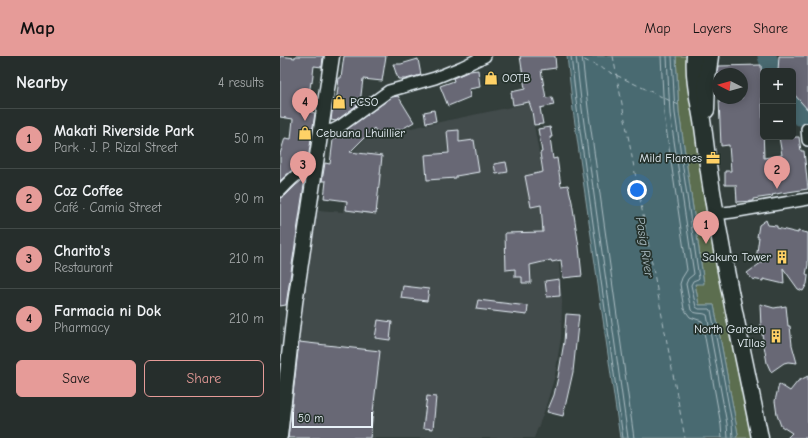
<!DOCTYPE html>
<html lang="en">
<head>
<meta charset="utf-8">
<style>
  body { margin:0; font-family:"Comic Neue",sans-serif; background:#2e3634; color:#f1f3f6 }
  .controls { position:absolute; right:12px; top:12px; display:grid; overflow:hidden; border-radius:6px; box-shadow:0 2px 10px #0003 }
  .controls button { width:36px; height:36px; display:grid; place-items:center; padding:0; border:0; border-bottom:1px solid #424a48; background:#262e2c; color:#f1f3f6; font:20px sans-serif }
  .compass { position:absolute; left:432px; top:12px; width:36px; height:36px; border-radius:50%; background:#262e2c; box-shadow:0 2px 10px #0003; rotate:276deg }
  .scale { position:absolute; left:12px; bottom:10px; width:81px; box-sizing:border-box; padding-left:4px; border:2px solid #e8f1f8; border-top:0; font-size:11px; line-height:14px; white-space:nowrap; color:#e8f1f8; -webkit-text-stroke:3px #26332d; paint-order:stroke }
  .you { position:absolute; left:357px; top:134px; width:14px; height:14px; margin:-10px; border:3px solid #fff; border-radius:50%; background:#1a73e8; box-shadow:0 0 0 6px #1a73e833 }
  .badge { display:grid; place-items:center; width:26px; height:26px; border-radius:50%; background:#e69b98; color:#111; font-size:13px; font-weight:700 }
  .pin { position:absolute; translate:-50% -33px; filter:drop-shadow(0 1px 2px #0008) }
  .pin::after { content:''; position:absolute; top:21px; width:14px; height:12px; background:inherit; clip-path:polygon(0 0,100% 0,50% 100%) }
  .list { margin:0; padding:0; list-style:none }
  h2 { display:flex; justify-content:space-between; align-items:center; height:52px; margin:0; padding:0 16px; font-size:17px }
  h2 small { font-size:13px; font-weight:400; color:#a4a8a9 }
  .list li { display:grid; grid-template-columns:26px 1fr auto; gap:12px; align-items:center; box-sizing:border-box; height:60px; padding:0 16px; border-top:1px solid #424a48 }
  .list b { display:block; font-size:15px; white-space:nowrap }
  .list p { margin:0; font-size:13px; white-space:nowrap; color:#a4a8a9 }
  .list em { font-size:13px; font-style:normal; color:#a4a8a9 }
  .actions { display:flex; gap:8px; padding:12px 16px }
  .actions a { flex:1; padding:9px 0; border:1px solid #e69b98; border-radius:6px; text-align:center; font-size:14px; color:#e69b98 }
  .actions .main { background:#e69b98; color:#111 }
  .map { position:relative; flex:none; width:528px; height:382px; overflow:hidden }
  header { display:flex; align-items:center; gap:24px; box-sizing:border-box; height:56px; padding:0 20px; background:#e69b98; color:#111 }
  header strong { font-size:19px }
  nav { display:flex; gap:22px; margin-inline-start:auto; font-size:14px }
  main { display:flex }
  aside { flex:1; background:#262e2c }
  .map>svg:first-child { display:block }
  .built { fill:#434b4c }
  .green { fill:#5c6e50; stroke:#a2b0a4 }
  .water { fill:#4a6b71; stroke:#89a1a7 }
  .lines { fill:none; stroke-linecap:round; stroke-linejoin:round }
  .shore { stroke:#a9bbc2; stroke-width:1 }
  .river { stroke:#4a6b71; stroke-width:19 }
  .ferry { stroke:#a9bbc2; stroke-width:1; stroke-dasharray:5 4; stroke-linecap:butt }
  .building { fill:#676875; stroke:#e8f1f8 }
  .minor-casing { stroke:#e8f1f8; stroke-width:14 }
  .tertiary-casing { stroke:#e8f1f8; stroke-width:17 }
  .secondary-casing { stroke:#e8f1f8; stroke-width:19 }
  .minor { stroke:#26332d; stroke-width:11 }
  .tertiary { stroke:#26332d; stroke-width:14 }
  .secondary { stroke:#26332d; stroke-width:16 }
  .labels { text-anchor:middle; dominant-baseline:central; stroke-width:3.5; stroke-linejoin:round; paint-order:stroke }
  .poi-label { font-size:12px; fill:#e8f1f8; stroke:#26332d; text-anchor:start }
  .water-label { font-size:13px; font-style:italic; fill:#a9bbc2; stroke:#26332d }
</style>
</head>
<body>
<header>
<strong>Map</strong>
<nav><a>Map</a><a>Layers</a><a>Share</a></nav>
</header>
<main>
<aside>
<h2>Nearby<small>4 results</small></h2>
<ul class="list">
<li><span class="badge">1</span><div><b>Makati Riverside Park</b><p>Park · J. P. Rizal Street</p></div><em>50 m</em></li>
<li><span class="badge">2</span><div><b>Coz Coffee</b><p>Café · Camia Street</p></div><em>90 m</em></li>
<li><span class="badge">3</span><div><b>Charito's</b><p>Restaurant</p></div><em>210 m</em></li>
<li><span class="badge">4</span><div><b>Farmacia ni Dok</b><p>Pharmacy</p></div><em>210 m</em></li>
</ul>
<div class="actions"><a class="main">Save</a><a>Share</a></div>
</aside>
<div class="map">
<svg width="528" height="382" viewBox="0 0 528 382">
  <rect width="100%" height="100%" fill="#333e3b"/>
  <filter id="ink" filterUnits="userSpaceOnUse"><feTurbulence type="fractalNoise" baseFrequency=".025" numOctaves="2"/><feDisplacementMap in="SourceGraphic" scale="8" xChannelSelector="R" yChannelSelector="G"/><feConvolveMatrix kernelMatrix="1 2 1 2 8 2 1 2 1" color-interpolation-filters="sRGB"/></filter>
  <g filter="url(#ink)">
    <path class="built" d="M 250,47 L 279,209 L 282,245 L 281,281 L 275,319 L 265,353 L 254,382 L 5,382 L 19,253 L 37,154 L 63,156 L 70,98 L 94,74 L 98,79 Z"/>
    <path class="green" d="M 396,0 L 409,0 L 411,46 L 425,148 L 472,382 L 456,382 L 458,378 L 434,249 L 419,249 L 415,228 L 424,227 L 399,56 Z"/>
    <path class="water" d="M 287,0 L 396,0 L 399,56 L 424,228 L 415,228 L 419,249 L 434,249 L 456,367 L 458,378 L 456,382 L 340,382 L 293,54 Z"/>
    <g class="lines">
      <g class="shore">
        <path d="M 291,0 L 297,53 L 343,382"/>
        <path d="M 296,0 L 302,53 L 348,382"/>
        <path d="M 302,0 L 308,52 L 354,382"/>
        <path d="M 381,0 L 384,58 L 407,214 L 402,222 L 400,228 L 404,253 L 410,261 L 422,265 L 441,369 L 442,382"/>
        <path d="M 387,0 L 390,58 L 414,218 L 408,223 L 406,228 L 411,254 C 416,259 422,256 427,259 L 447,368 L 448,382"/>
        <path d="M 392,0 L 395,57 L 419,222 L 418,223 L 413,225 L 411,229 L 416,251 L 419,253 L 430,253 L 431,254 L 452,367 L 453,382"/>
      </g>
      <g class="river">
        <path d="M 487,0 L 492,15"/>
        <path d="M 513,49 L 520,60 L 528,60"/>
      </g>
      <g class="ferry">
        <path d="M 296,0 L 401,50"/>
        <path d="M 333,0 L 405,382"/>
      </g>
    </g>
    <g class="building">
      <path d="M 0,0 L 15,2 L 15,0 L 43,0 L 42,11 L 34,10 L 32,27 L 31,26 L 29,38 L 26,55 L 35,57 L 28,104 L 26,107 L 12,114 L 0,125 L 0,98 L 5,82 L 11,83 L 13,63 L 0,61 Z"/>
      <path d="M 64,0 L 106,0 L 102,25 L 83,23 L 80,47 L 56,65 L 51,64 L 53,48 L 56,48 L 59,22 L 61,22 Z"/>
      <path d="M 240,0 L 275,0 L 276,12 L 261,14 L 266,42 L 272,41 L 274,49 L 260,52 L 263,68 L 254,69 L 252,55 L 249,46 L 233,49 L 231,36 L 245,33 Z"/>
      <path d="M 499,0 L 528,0 L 528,54 L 513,37 L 513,15 L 498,15 Z"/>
      <path d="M 138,3 L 141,19 L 126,23 L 118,23 L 113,8 L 121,8 Z"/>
      <path d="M 481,9 L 484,102 L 502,99 L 499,81 L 519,81 L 521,95 L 524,95 L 528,133 L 501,137 L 492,139 L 493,140 L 473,143 L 473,145 L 457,146 L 456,129 L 445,129 L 445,115 L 451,115 L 449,89 L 441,90 L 439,43 L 462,42 L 462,18 L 437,18 L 438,10 Z"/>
      <path d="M 198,14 L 200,31 L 189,33 L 190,41 L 168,50 L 160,30 L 174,25 L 173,22 L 190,15 Z"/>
      <path d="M 118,40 L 134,66 L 122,73 L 97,76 L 94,72 L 70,96 L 102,100 L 96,158 L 66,154 L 67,145 L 44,142 L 46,125 L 42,125 L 45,107 L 50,108 L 53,84 L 57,80 L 112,41 Z"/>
      <path d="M 154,54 L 156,65 L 146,67 L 144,56 Z"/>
      <path d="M 270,71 L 272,81 L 270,81 L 273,103 L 277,102 L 281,130 L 288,129 L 292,146 L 299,191 L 302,220 L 283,222 L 281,204 L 272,206 L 271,204 L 250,209 L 251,227 L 242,227 L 242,221 L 235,221 L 235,213 L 226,214 L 225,177 L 263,176 L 261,149 L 251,151 L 245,120 L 263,116 L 260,97 L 262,96 L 258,73 Z"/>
      <path d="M 179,74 L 179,86 L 194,84 L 199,116 L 176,120 L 176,122 L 147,124 L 145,99 L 169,97 L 167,75 Z"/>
      <path d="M 226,106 L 228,116 L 216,118 L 214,108 Z"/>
      <path d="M 25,122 L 6,249 L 0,250 L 0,142 L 5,140 L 16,129 Z"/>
      <path d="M 486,164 L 488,169 L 497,170 L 497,172 L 518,177 L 518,175 L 528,177 L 528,209 L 526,218 L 528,219 L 528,221 L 527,228 L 523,235 L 518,233 L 503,212 L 504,228 L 483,223 L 483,225 L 472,223 L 467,217 L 482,206 L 476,204 L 479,181 L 477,181 L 479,169 Z"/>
      <path d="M 279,223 L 280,240 L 267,241 L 265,225 Z"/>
      <path d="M 123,230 L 149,233 L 147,245 L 121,242 Z"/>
      <path d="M 198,244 L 248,250 L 247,259 L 196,253 Z"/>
      <path d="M 480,248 L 494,252 L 506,250 L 508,270 L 510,270 L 512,289 L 517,307 L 508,306 L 504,307 L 491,316 L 487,307 L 481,272 Z"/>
      <path d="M 286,258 L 299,259 L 293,316 L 283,360 L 267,356 L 274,339 L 278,321 L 284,286 Z"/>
      <path d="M 98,264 L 112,266 L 110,284 L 95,282 Z"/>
      <path d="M 19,286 L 100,295 L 90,382 L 8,382 Z"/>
      <path d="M 528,320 L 528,382 L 507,382 L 512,377 L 501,370 L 497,359 L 495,345 L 499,328 L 510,335 L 518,325 Z"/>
      <path d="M 147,340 L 156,341 L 153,373 L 143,372 Z"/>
    </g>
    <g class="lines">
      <g class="minor-casing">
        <g id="minor">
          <path d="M 527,73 L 528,84"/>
          <path d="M 41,75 L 53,74 L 59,71 L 109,35 L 155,22 L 182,11 L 205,0"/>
          <path d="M 0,135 C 10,125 20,112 35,113"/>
          <path d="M 435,158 L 452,156 L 528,143"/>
        </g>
      </g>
      <g class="tertiary-casing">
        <path id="tertiary" d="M 0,380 L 15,247 L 52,0"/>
      </g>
      <g class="secondary-casing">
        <g id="secondary">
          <path d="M 415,0 C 413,27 421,52 424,78 C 436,180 460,281 480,382"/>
          <path d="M 426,54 L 427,22 L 430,0"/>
        </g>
      </g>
      <use href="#minor" class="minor"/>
      <use href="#tertiary" class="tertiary"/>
      <use href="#secondary" class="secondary"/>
    </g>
  </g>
  <defs>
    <g id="shop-bare" transform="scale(1.08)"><path d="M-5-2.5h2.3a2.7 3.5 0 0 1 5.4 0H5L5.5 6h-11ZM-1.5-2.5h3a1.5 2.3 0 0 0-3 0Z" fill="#ffd166" stroke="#26332d" stroke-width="2.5" paint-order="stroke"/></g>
    <g id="office-bare" transform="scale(1.08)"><path d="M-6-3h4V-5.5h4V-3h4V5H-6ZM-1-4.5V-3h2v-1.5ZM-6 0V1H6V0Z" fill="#ffd166" stroke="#26332d" stroke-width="2.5" paint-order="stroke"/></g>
    <g id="building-bare" transform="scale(1.08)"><path d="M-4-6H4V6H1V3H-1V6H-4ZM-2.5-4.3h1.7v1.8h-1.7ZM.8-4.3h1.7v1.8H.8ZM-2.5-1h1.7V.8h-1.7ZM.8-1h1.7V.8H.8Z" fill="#ffd166" stroke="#26332d" stroke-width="2.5" paint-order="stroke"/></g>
  </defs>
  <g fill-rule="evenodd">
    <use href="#shop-bare" x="211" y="22"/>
    <use href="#shop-bare" x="59" y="46"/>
    <use href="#shop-bare" x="25" y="77"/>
    <use href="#office-bare" x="433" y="102"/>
    <use href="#building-bare" x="502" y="201"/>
    <use href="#building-bare" x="496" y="280"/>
  </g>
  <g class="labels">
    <g class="poi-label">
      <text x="222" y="22">OOTB</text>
      <text x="70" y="46">PCSO</text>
      <text x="36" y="77">Cebuana Lhuillier</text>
      <text x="422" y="102" text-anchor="end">Mild Flames</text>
      <text x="491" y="201" text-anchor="end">Sakura Tower</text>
      <text x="485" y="273" text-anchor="end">North Garden<tspan x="485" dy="14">VIllas</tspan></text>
    </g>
    <g class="water-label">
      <text transform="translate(365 191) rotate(81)">Pasig River</text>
    </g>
  </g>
</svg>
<div class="controls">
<button>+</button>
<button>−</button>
</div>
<svg class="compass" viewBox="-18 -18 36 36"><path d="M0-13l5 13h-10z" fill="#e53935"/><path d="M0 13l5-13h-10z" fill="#a4a8a9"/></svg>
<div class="scale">50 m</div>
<div class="you"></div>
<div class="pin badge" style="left:426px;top:188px">1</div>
<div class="pin badge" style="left:497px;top:133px">2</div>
<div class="pin badge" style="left:23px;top:128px">3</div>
<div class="pin badge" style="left:25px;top:65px">4</div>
</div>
</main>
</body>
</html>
